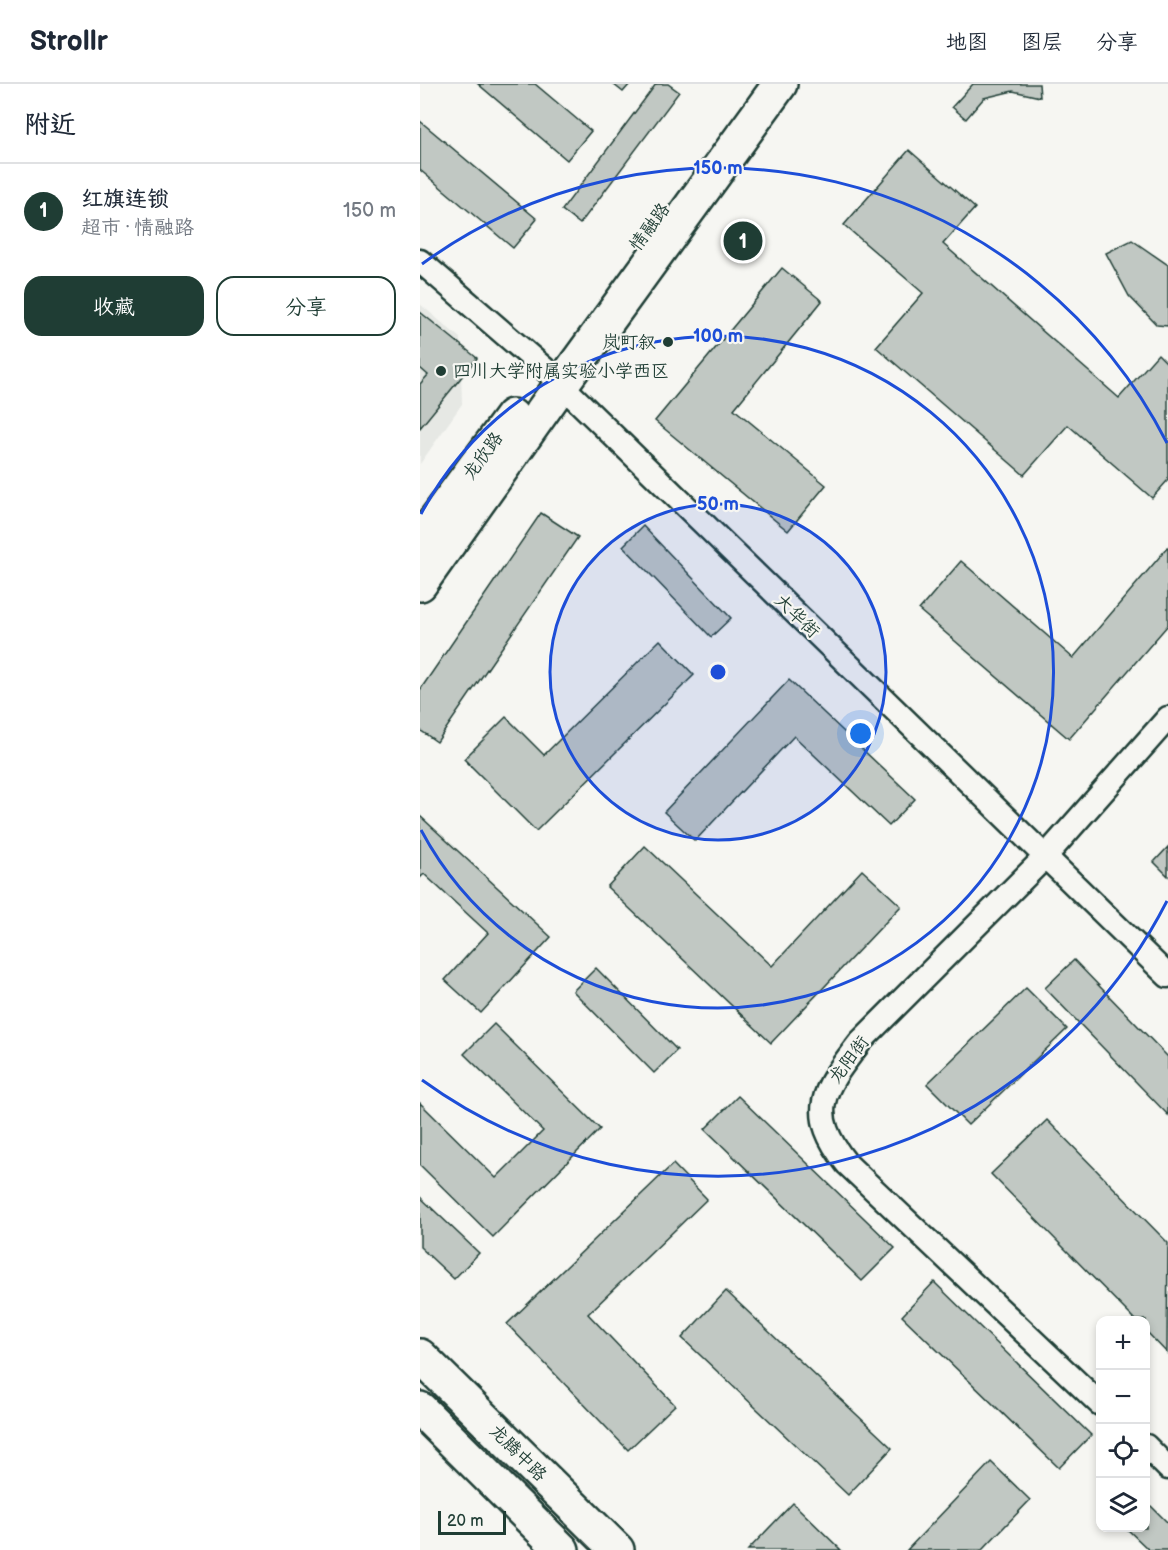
<!DOCTYPE html>
<html lang="zh">
<head>
<meta charset="utf-8">
<style>
  body { margin:0; font-family:"Balsamiq Sans","LXGW WenKai TC",sans-serif; background:#f6f6f7; color:#1f2937 }
  .controls { position:absolute; right:18px; bottom:18px; display:grid; overflow:hidden; border-radius:12px; box-shadow:0 3px 9px #0003 }
  .controls button { width:54px; height:54px; display:grid; place-items:center; padding:0; border:0; border-bottom:2px solid #e0e1e3; background:#fff; color:#1f2937; font:30px sans-serif }
  .scale { position:absolute; left:18px; bottom:15px; width:68px; box-sizing:border-box; padding-left:6px; border:3px solid #1f3d34; border-top:0; font-size:16px; line-height:21px; white-space:nowrap; color:#1f3d34; -webkit-text-stroke:4px #f6f6f2; paint-order:stroke }
  .you { position:absolute; left:441px; top:650px; width:21px; height:21px; margin:-15px; border:4px solid #fff; border-radius:50%; background:#1a73e8; box-shadow:0 0 0 9px #1a73e833 }
  .badge { display:grid; place-items:center; width:39px; height:39px; border-radius:50%; background:#1f3d34; color:#fff; font-size:20px; font-weight:700 }
  .pin { position:absolute; translate:-50% -50%; border:3px solid #fff; box-shadow:0 2px 6px #0006 }
  .list { margin:0; padding:0; list-style:none }
  h2 { display:flex; justify-content:space-between; align-items:center; height:78px; margin:0; padding:0 24px; font-size:26px }
  h2 small { font-size:20px; font-weight:400; color:#747a83 }
  .list li { display:grid; grid-template-columns:39px 1fr auto; gap:18px; align-items:center; box-sizing:border-box; height:96px; padding:0 24px; border-top:2px solid #e0e1e3 }
  .list b { display:block; font-size:22px; white-space:nowrap }
  .list p { margin:0; font-size:20px; white-space:nowrap; color:#747a83 }
  .list em { font-size:20px; font-style:normal; color:#747a83 }
  .actions { display:flex; gap:12px; padding:18px 24px }
  .actions a { flex:1; padding:14px 0; border:2px solid #1f3d34; border-radius:18px; text-align:center; font-size:21px; color:#1f3d34 }
  .actions .main { background:#1f3d34; color:#fff }
  .icon { flex:none; width:33px; height:33px; fill:none; stroke:currentColor; stroke-width:2; stroke-linecap:round; stroke-linejoin:round }
  .map { position:relative; flex:none; width:748px; height:1466px; overflow:hidden }
  header { display:flex; align-items:center; gap:36px; box-sizing:border-box; height:84px; padding:0 30px; background:#fff; border-bottom:2px solid #e0e1e3 }
  header strong { font-size:28px }
  nav { display:flex; gap:33px; margin-inline-start:auto; font-size:21px }
  main { display:flex }
  aside { flex:1; background:#fff }
  .map>svg:first-child { display:block }
  .built { fill:#e6e8e4 }
  .building { fill:#c1c8c3; stroke:#1f3d34; stroke-width:1.5 }
  .lines { fill:none; stroke-linecap:round; stroke-linejoin:round }
  .street-casing { stroke:#1f3d34; stroke-width:27 }
  .secondary-casing { stroke:#1f3d34; stroke-width:38 }
  .primary-casing { stroke:#1f3d34; stroke-width:38 }
  .street { stroke:#f6f6f2; stroke-width:22 }
  .secondary { stroke:#f6f6f2; stroke-width:33 }
  .primary { stroke:#f6f6f2; stroke-width:33 }
  .ring { fill:none; stroke:#1d4ed8; stroke-width:3 }
  .poi-dot { fill:#1f3d34; stroke:#f6f6f2; stroke-width:2 }
  .labels { text-anchor:middle; dominant-baseline:central; stroke-width:4.5; stroke-linejoin:round; paint-order:stroke }
  .street-label { font-size:18px; fill:#1f3d34; stroke:#f6f6f2 }
  .poi-label { font-size:18px; fill:#1f3d34; stroke:#f6f6f2; text-anchor:end }
  .centre { fill:#1d4ed8; stroke:#f6f6f2; stroke-width:3 }
  .ring-label { font-size:18px; text-anchor:middle; font-weight:bold; fill:#1d4ed8; stroke:#f6f6f2; stroke-width:4.5; stroke-linejoin:round; paint-order:stroke }
</style>
</head>
<body>
<header>
<strong>Strollr</strong>
<nav><a>地图</a><a>图层</a><a>分享</a></nav>
</header>
<main>
<aside>
<h2>附近<small></small></h2>
<ul class="list">
<li><span class="badge">1</span><div><b>红旗连锁</b><p>超市 · 情融路</p></div><em>150 m</em></li>
</ul>
<div class="actions"><a class="main">收藏</a><a>分享</a></div>
</aside>
<div class="map">
<svg width="748" height="1466" viewBox="0 0 748 1466">
  <rect width="100%" height="100%" fill="#f6f6f2"/>
  <filter id="ink" filterUnits="userSpaceOnUse"><feTurbulence type="fractalNoise" baseFrequency=".0167" numOctaves="2"/><feDisplacementMap in="SourceGraphic" scale="12" xChannelSelector="R" yChannelSelector="G"/><feConvolveMatrix kernelMatrix="1 2 1 2 8 2 1 2 1" color-interpolation-filters="sRGB"/></filter>
  <g filter="url(#ink)">
    <path class="built" d="M 0,220 L 40,254 L 42,320 L 0,380 Z"/>
    <g class="building">
      <path d="M 58,0 L 115,0 L 171,47 L 147,76 Z"/>
      <path d="M 193,0 L 210,0 L 203,8 Z"/>
      <path d="M 236,0 L 248,0 L 259,8 L 160,140 L 142,126 Z"/>
      <path d="M 553,0 L 619,0 L 620,13 L 593,7 L 564,14 L 546,35 L 532,23 Z"/>
      <path d="M 0,37 L 117,135 L 93,164 L 0,86 Z"/>
      <path d="M 489,66 L 555,124 L 523,160 L 699,314 L 738,270 L 748,280 L 748,396 L 732,414 L 648,341 L 604,391 L 456,263 L 503,209 L 424,141 Z"/>
      <path d="M 712,156 L 748,181 L 748,242 L 737,241 L 709,212 L 686,169 Z"/>
      <path d="M 362,184 L 402,217 L 314,325 L 406,401 L 368,447 L 235,337 Z"/>
      <path d="M 0,228 L 57,274 L 0,344 L 0,300 L 8,291 L 0,284 Z"/>
      <path d="M 121,429 L 158,453 L 17,658 L 0,646 L 0,606 Z"/>
      <path d="M 223,442 L 311,534 L 291,553 L 203,462 Z"/>
      <path d="M 748,463 L 748,541 L 649,655 L 499,526 L 541,477 L 653,574 Z"/>
      <path d="M 240,556 L 274,591 L 116,747 L 44,675 L 86,633 L 124,671 Z"/>
      <path d="M 369,596 L 495,715 L 469,742 L 374,652 L 275,757 L 244,728 Z"/>
      <path d="M 0,732 L 131,853 L 61,929 L 25,896 L 68,849 L 4,790 L 0,794 Z"/>
      <path d="M 225,762 L 352,882 L 442,786 L 481,822 L 351,959 L 187,803 Z"/>
      <path d="M 748,763 L 748,792 L 734,778 Z"/>
      <path d="M 654,876 L 748,973 L 748,1031 L 625,904 Z"/>
      <path d="M 176,884 L 257,966 L 234,989 L 153,907 Z"/>
      <path d="M 606,904 L 647,945 L 548,1041 L 507,1000 Z"/>
      <path d="M 74,940 L 180,1045 L 73,1153 L 0,1081 L 0,1019 L 76,1094 L 123,1047 L 44,970 Z"/>
      <path d="M 318,1012 L 475,1164 L 442,1197 L 285,1045 Z"/>
      <path d="M 627,1036 L 748,1159 L 747,1269 L 726,1247 L 726,1236 L 715,1236 L 571,1090 Z"/>
      <path d="M 253,1080 L 287,1115 L 168,1230 L 255,1321 L 208,1366 L 87,1240 Z"/>
      <path d="M 0,1113 L 59,1169 L 34,1195 L 0,1163 Z"/>
      <path d="M 514,1198 L 671,1351 L 639,1384 L 482,1232 Z"/>
      <path d="M 306,1207 L 472,1364 L 428,1411 L 262,1254 Z"/>
      <path d="M 571,1378 L 610,1416 L 562,1466 L 487,1466 Z"/>
      <path d="M 373,1419 L 421,1466 L 328,1466 Z"/>
      <path d="M 729,1420 L 748,1439 L 748,1466 L 729,1466 L 706,1444 L 726,1444 L 726,1424 Z"/>
    </g>
    <g class="lines">
      <g class="street-casing">
        <g id="street">
          <path d="M 0,177 L 126,286 L 748,892"/>
          <path d="M 680,1320 L 427,1080 C 385,1027 404,1005 440,958 L 624,774 L 748,634"/>
          <path d="M 726,1362 L 748,1384"/>
        </g>
      </g>
      <g class="secondary-casing">
        <g id="secondary">
          <path d="M 0,457 L 92,332"/>
          <path d="M 0,500 L 141,301 L 360,0"/>
        </g>
      </g>
      <g class="primary-casing">
        <g id="primary">
          <path d="M 0,1272 L 197,1466"/>
          <path d="M 0,1325 L 142,1466"/>
        </g>
      </g>
      <use href="#street" class="street"/>
      <use href="#secondary" class="secondary"/>
      <use href="#primary" class="primary"/>
    </g>
  </g>
  <circle cx="298" cy="588" r="168" fill="#1d4ed8" fill-opacity=".12"/>
  <g class="ring">
    <circle cx="298" cy="588" r="168"/>
    <path d="M1 430A336 336 0 1 1 1 746"/>
    <path d="M747 817A504 504 0 0 1 2 996M2 180A504 504 0 0 1 747 359"/>
  </g>
  <g class="poi-dot">
    <circle cx="248" cy="258" r="6"/>
    <circle cx="21" cy="287" r="6"/>
  </g>
  <g class="labels">
    <g class="street-label">
      <text transform="translate(230 143) rotate(-54)">情融路</text>
      <text transform="translate(63 372) rotate(-54)">龙欣路</text>
      <text transform="translate(377 532) rotate(44)">大华街</text>
      <text transform="translate(429 976) rotate(-53)">龙阳街</text>
      <text transform="translate(98 1369) rotate(45)">龙腾中路</text>
    </g>
    <g class="poi-label">
      <text x="236" y="258">岚町叙</text>
      <text x="33" y="287" text-anchor="start">四川大学附属实验小学西区</text>
    </g>
  </g>
  <circle cx="298" cy="588" r="9" class="centre"/>
  <g class="ring-label">
    <text x="298" y="90">150 m</text>
    <text x="298" y="258">100 m</text>
    <text x="298" y="426">50 m</text>
  </g>
</svg>
<div class="controls">
<button>+</button>
<button>−</button>
<button><svg class="icon" aria-label="locate" viewBox="0 0 24 24"><circle cx="12" cy="12" r="6"/><path d="M12 2v4M12 18v4M2 12h4M18 12h4"/></svg></button>
<button><svg class="icon" aria-label="layers" viewBox="0 0 24 24"><path d="M12 4l9 5-9 5-9-5zM3 14l9 5 9-5"/></svg></button>
</div>
<div class="scale">20 m</div>
<div class="you"></div>
<div class="pin badge" style="left:323px;top:157px">1</div>
</div>
</main>
</body>
</html>
